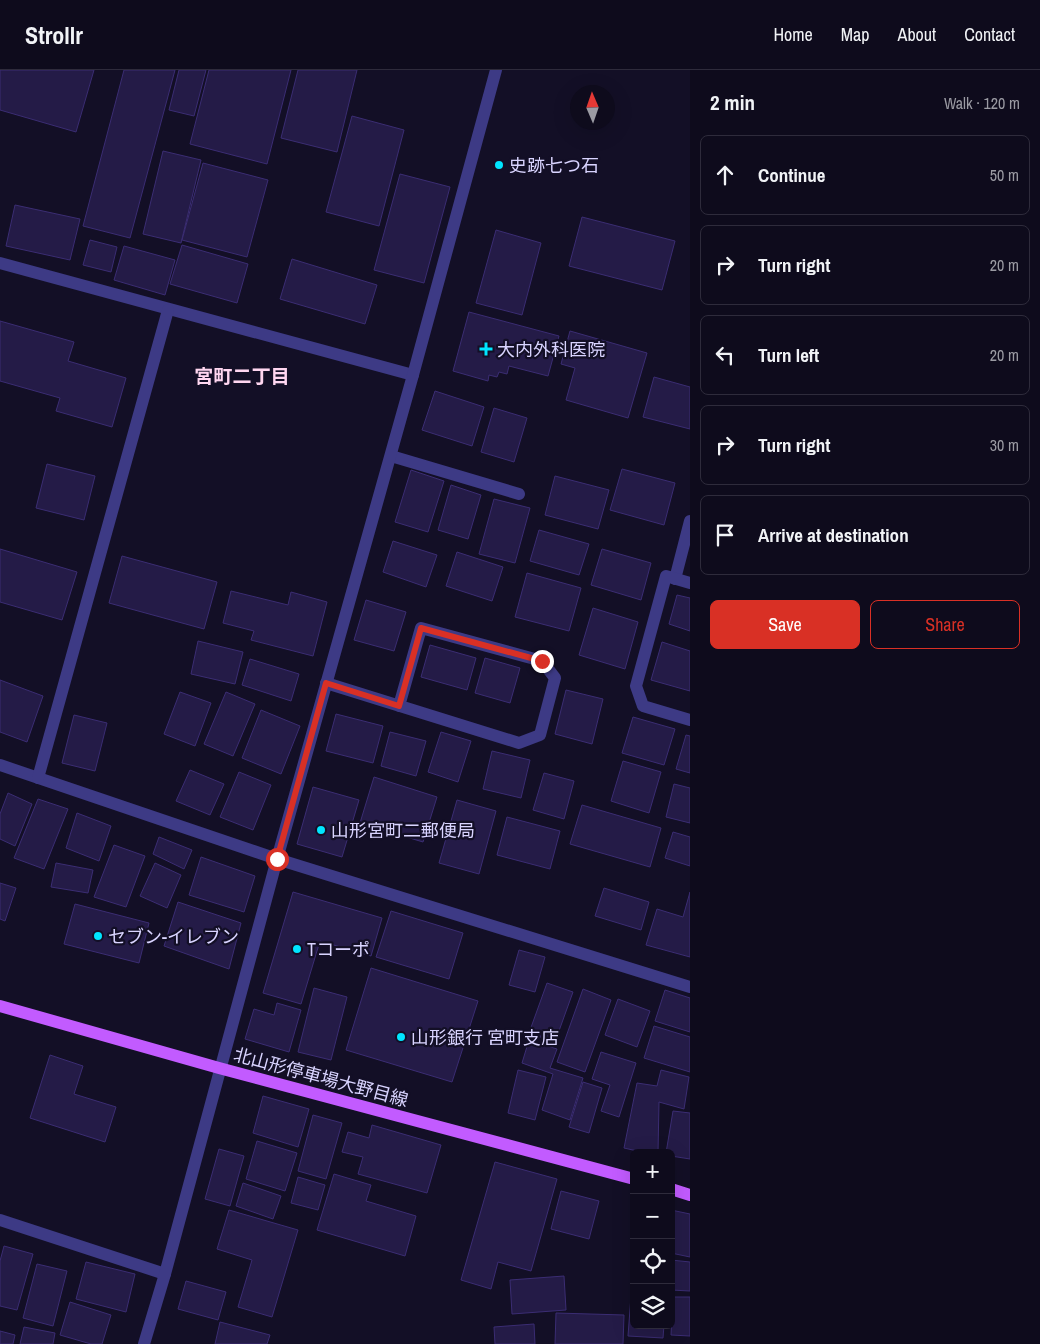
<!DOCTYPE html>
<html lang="en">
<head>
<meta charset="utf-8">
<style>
  body { margin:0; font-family:"Archivo Narrow","Noto Sans JP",sans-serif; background:#1c1929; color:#f1f3f6 }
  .controls { position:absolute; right:15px; bottom:15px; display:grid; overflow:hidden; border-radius:8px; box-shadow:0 5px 20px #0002 }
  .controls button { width:45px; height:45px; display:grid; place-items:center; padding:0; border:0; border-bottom:1px solid #2e2b3b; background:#0e0b1c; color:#f1f3f6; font:25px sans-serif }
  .compass { position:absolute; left:570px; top:15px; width:45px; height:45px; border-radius:50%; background:#0e0b1c; box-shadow:0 5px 20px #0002; rotate:358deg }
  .stop { position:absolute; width:15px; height:15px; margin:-11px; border:4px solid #d93025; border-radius:50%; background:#fff }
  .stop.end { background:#d93025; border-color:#fff; box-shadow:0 1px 5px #0008 }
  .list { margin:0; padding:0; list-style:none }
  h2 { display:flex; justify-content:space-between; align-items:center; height:65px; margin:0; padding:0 20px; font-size:21px }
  h2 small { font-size:16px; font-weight:400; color:#9b9ba3 }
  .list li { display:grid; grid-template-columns:32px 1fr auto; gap:15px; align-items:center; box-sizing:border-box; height:80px; margin:0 10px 10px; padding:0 10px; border:1px solid #2e2b3b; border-radius:8px }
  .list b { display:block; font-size:19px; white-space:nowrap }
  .list em { font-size:16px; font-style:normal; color:#9b9ba3 }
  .actions { display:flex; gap:10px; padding:15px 20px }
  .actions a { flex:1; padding:11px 0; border:1px solid #d93025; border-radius:8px; text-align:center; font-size:18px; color:#d93025 }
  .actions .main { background:#d93025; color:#fff }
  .icon { flex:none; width:28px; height:28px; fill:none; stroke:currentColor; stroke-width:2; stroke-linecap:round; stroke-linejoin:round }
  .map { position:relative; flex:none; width:690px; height:1274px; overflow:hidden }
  header { display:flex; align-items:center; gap:30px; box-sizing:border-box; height:70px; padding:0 25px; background:#0e0b1c; border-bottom:1px solid #2e2b3b }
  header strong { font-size:24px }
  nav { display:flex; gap:28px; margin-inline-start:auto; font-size:18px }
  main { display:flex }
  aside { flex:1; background:#0e0b1c }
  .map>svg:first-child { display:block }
  .building { fill:#241b47; stroke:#3b2d73 }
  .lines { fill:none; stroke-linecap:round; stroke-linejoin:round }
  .minor { stroke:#3d3a85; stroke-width:12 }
  .major { stroke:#c25bff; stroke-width:12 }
  .route { stroke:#d93025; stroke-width:6 }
  .poi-dot { fill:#00e5ff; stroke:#130f26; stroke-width:2 }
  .labels { text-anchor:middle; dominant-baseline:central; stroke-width:4.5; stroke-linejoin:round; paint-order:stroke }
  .poi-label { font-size:18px; fill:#d9d4ff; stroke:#130f26; text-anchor:start }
  .street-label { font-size:18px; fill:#d9d4ff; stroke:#130f26 }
  .neighbourhood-label { font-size:19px; font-weight:bold; fill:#ffd6f0; stroke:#130f26 }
</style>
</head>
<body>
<header>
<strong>Strollr</strong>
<nav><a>Home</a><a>Map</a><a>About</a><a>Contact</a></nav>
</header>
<main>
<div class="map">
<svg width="690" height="1274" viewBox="0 0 690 1274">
  <rect width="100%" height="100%" fill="#130f26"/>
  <g class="building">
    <path d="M 0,0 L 94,0 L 76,62 L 0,40 Z"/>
    <path d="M 124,0 L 175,0 L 130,168 L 83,156 Z"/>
    <path d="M 179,0 L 206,0 L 194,46 L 169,40 Z"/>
    <path d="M 209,0 L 291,0 L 267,94 L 190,74 Z"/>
    <path d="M 298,0 L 357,0 L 337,82 L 281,68 Z"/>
    <path d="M 352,46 L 404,60 L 379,156 L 326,142 Z"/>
    <path d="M 163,81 L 201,90 L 181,173 L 143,164 Z"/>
    <path d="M 203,93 L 268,110 L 247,187 L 182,170 Z"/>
    <path d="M 400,104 L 450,117 L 424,213 L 374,200 Z"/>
    <path d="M 15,135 L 80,149 L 70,190 L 6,176 Z"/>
    <path d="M 582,147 L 675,171 L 662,220 L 569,196 Z"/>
    <path d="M 496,160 L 541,173 L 522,245 L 476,233 Z"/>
    <path d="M 90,170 L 117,177 L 111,202 L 83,195 Z"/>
    <path d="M 182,175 L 248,194 L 237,233 L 170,214 Z"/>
    <path d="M 124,176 L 175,190 L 165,225 L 114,210 Z"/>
    <path d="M 292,189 L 377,215 L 365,254 L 280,229 Z"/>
    <path d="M 469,242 L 559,266 L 548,306 L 509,296 L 507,304 L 499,302 L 497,307 L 489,305 L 488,311 L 453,301 Z"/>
    <path d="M 0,251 L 74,272 L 68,291 L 126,308 L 112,357 L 56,341 L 60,328 L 0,311 Z"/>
    <path d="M 570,261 L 647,283 L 628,348 L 566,330 L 575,298 L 561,294 Z"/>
    <path d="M 654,307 L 690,317 L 690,359 L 643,347 Z"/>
    <path d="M 435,321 L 484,337 L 472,376 L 422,360 Z"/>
    <path d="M 494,338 L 527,348 L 514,392 L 481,382 Z"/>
    <path d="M 47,394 L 95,406 L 84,450 L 36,438 Z"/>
    <path d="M 622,399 L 675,413 L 664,455 L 610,440 Z"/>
    <path d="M 411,400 L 444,411 L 428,462 L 395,452 Z"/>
    <path d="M 555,406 L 609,420 L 598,459 L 545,445 Z"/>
    <path d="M 451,415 L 481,425 L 468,469 L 438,460 Z"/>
    <path d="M 494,429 L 530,438 L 515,493 L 479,484 Z"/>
    <path d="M 539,460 L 589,474 L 579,505 L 530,491 Z"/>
    <path d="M 393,471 L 437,485 L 426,517 L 383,502 Z"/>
    <path d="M 0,479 L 77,502 L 62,550 L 0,532 Z"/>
    <path d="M 602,479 L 651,493 L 641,530 L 591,515 Z"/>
    <path d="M 457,482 L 503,497 L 492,531 L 446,516 Z"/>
    <path d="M 122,486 L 217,512 L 204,559 L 109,533 Z"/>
    <path d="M 527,503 L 581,518 L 569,561 L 515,547 Z"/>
    <path d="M 231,521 L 288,535 L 291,522 L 327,532 L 313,586 L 251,570 L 254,561 L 223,553 Z"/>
    <path d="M 677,525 L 690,528 L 690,561 L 669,554 Z"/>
    <path d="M 366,530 L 406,542 L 394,581 L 354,570 Z"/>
    <path d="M 593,538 L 638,552 L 625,599 L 579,585 Z"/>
    <path d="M 198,571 L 243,582 L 235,614 L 191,604 Z"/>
    <path d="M 662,572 L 690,581 L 690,621 L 651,610 Z"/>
    <path d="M 430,575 L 476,588 L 467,620 L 421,607 Z"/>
    <path d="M 485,588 L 520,598 L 510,633 L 475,623 Z"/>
    <path d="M 250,589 L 299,604 L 291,631 L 242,615 Z"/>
    <path d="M 0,610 L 43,626 L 27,672 L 0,662 Z"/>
    <path d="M 566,620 L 603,629 L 592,674 L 555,664 Z"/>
    <path d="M 180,622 L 211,633 L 195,676 L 164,664 Z"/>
    <path d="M 226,622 L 255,634 L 233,686 L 204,674 Z"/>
    <path d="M 261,640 L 300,656 L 281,704 L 242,688 Z"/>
    <path d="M 336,644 L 383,656 L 373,693 L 326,681 Z"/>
    <path d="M 74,645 L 107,653 L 95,701 L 62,693 Z"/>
    <path d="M 633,647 L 675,659 L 664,695 L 622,683 Z"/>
    <path d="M 390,662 L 426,671 L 416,706 L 381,696 Z"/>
    <path d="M 441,662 L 471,671 L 458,712 L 428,702 Z"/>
    <path d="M 686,665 L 690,666 L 690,703 L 676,699 Z"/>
    <path d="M 492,681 L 530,690 L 521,728 L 483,719 Z"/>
    <path d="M 623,691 L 661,702 L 649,743 L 611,731 Z"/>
    <path d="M 190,700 L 224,714 L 210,745 L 176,731 Z"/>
    <path d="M 239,702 L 271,715 L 253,760 L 220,747 Z"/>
    <path d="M 544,703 L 574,711 L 564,749 L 533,740 Z"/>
    <path d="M 374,707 L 437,727 L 423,772 L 360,753 Z"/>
    <path d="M 674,714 L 690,718 L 690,753 L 666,747 Z"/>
    <path d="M 313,717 L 359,730 L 342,787 L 297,774 Z"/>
    <path d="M 8,723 L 32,734 L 15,776 L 0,769 L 0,744 Z"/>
    <path d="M 38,729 L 68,739 L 44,799 L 14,788 Z"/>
    <path d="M 457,730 L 496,741 L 479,804 L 439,793 Z"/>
    <path d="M 582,735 L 661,758 L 650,797 L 570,774 Z"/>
    <path d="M 77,743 L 111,756 L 99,791 L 66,778 Z"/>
    <path d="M 507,747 L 560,761 L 550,799 L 497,785 Z"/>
    <path d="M 673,762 L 690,767 L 690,796 L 665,788 Z"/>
    <path d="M 159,767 L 192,780 L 184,799 L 153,784 Z"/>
    <path d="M 114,775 L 145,786 L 126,837 L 94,827 Z"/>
    <path d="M 201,787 L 255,806 L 244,842 L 189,825 Z"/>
    <path d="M 56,793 L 93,800 L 88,823 L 51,817 Z"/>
    <path d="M 155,793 L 181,805 L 167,838 L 140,826 Z"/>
    <path d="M 0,813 L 16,818 L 5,851 L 0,849 Z"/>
    <path d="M 604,818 L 649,832 L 641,860 L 595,846 Z"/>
    <path d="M 293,822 L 382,848 L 371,886 L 320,871 L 301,934 L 263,923 Z"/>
    <path d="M 690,822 L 690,887 L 646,875 L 657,839 L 683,847 Z"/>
    <path d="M 178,832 L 241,853 L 229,899 L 164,876 Z"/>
    <path d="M 75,834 L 149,853 L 139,893 L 64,874 Z"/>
    <path d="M 391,841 L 463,863 L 449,909 L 376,887 Z"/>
    <path d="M 519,880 L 545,887 L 535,922 L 509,915 Z"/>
    <path d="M 371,898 L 478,931 L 452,1012 L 346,980 Z"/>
    <path d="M 547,913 L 573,922 L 555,972 L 529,963 Z"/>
    <path d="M 314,918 L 347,927 L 331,990 L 298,982 Z"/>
    <path d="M 583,919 L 611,930 L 585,1002 L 557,992 Z"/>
    <path d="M 665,920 L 690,928 L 690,962 L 655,951 Z"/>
    <path d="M 618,929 L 650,941 L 637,977 L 605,965 Z"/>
    <path d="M 277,933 L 301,940 L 289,982 L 245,969 L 254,939 L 274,945 Z"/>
    <path d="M 654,956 L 690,967 L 690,1002 L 644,988 Z"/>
    <path d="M 529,970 L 557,979 L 550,998 L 583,1008 L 570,1050 L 542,1040 L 553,1004 L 522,993 Z"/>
    <path d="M 601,982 L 636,993 L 619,1047 L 601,1041 L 610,1015 L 592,1009 Z"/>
    <path d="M 50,985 L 83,996 L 74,1024 L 116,1037 L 105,1072 L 30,1048 Z"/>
    <path d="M 518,1000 L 546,1007 L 535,1050 L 508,1043 Z"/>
    <path d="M 661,1000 L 689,1007 L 684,1039 L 659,1032 L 658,1083 L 646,1083 L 624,1078 L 637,1013 L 657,1016 Z"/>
    <path d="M 583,1012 L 602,1018 L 589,1063 L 569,1057 Z"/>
    <path d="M 263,1026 L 309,1039 L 298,1077 L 253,1063 Z"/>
    <path d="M 673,1041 L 690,1043 L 690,1089 L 671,1086 L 671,1083 L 666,1083 Z"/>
    <path d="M 313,1045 L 342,1053 L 326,1109 L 298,1101 Z"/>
    <path d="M 372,1055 L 441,1075 L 427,1123 L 358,1104 L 363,1087 L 342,1082 L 348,1062 L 369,1068 Z"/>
    <path d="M 257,1071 L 297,1083 L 285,1121 L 246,1109 Z"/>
    <path d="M 219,1079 L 244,1086 L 230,1136 L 205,1129 Z"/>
    <path d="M 495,1092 L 557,1109 L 531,1201 L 498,1192 L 491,1219 L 461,1210 Z"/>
    <path d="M 334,1104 L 371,1115 L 366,1131 L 416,1146 L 405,1186 L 317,1160 Z"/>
    <path d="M 298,1107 L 325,1115 L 318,1140 L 291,1133 Z"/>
    <path d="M 243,1113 L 281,1126 L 273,1149 L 236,1136 Z"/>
    <path d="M 561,1121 L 599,1131 L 589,1169 L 551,1159 Z"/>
    <path d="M 229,1140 L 298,1160 L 272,1247 L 238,1237 L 252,1190 L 217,1179 Z"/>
    <path d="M 671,1140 L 690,1144 L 690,1187 L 671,1183 Z"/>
    <path d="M 4,1176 L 33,1184 L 17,1240 L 0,1236 L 0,1191 Z"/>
    <path d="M 671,1190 L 690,1192 L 690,1221 L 671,1220 Z"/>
    <path d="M 86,1192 L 135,1204 L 126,1242 L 76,1229 Z"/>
    <path d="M 37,1194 L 67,1201 L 53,1256 L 23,1248 Z"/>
    <path d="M 564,1206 L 566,1240 L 512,1244 L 510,1210 Z"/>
    <path d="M 186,1211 L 226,1222 L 218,1250 L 178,1239 Z"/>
    <path d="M 631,1226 L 634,1226 L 634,1255 L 664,1255 L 663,1268 L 628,1266 Z"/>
    <path d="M 673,1227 L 690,1227 L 690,1266 L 671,1265 Z"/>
    <path d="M 70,1232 L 111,1245 L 102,1274 L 91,1274 L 60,1265 Z"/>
    <path d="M 556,1243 L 624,1245 L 623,1274 L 555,1274 Z"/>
    <path d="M 220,1252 L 270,1265 L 267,1274 L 215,1274 Z"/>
    <path d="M 534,1254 L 535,1274 L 495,1274 L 494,1257 Z"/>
    <path d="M 24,1257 L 55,1263 L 53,1274 L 20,1274 Z"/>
    <path d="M 0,1261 L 15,1265 L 13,1274 L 0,1274 Z"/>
  </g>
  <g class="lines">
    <g class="minor">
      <path d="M 0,193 L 413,305"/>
      <path d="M 391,386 L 519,424"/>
      <path d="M 675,509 L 690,451"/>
      <path d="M 690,513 L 666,506 L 636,616 L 643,636 L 690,650"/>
      <path d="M 326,613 L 519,673 L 540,665 L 555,608 L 542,591 L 421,558 L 399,636"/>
      <path d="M 0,695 L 277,789 L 690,917"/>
      <path d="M 38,708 L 168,240"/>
      <path d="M 0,1150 L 165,1204"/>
      <path d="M 144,1274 L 165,1204 L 277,789 L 413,305 L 496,0"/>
    </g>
    <g class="major">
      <path d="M 0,936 L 219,998 L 634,1109"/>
      <path d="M 671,1119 L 690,1125"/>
    </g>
  </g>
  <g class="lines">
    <path class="route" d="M 277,789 L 326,613 L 399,636 L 421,558 L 542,591"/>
  </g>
  <g class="poi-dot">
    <circle cx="499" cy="95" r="5"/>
    <path d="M483.5 271.5h5v5h5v5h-5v5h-5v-5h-5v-5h5z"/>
    <circle cx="321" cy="760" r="5"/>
    <circle cx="98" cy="866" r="5"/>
    <circle cx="297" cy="879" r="5"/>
    <circle cx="401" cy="967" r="5"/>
  </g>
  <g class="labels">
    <g class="poi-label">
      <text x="509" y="95">史跡七つ石</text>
      <text x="497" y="279">大内外科医院</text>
      <text x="331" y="760">山形宮町二郵便局</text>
      <text x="108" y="866">セブン-イレブン</text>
      <text x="307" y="879">Tコーポ</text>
      <text x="411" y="967">山形銀行 宮町支店</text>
    </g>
    <g class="street-label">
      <text transform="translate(321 1007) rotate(15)">北山形停車場大野目線</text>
    </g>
    <g class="neighbourhood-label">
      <text x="242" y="306">宮町二丁目</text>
    </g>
  </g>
</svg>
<div class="controls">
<button>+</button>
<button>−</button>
<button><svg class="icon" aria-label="locate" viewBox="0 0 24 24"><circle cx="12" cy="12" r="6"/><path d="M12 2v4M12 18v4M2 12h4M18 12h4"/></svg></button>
<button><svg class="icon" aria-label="layers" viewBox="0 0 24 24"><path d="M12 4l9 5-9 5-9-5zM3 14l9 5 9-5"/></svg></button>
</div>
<svg class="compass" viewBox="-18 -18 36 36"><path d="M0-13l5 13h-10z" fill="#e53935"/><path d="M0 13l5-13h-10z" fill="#9b9ba3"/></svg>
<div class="stop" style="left:277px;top:789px"></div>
<div class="stop end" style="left:542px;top:591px"></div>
</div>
<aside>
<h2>2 min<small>Walk · 120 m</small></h2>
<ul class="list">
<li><svg class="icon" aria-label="ahead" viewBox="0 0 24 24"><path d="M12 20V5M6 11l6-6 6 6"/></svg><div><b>Continue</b></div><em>50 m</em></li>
<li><svg class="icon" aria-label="right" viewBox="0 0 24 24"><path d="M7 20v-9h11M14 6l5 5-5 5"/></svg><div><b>Turn right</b></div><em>20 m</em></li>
<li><svg class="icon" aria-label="left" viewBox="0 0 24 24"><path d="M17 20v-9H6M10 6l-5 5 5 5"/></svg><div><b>Turn left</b></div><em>20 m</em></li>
<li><svg class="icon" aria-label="right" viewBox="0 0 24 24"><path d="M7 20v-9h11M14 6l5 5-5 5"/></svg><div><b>Turn right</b></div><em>30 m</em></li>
<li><svg class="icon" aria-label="arrive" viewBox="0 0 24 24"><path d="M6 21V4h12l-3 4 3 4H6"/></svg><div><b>Arrive at destination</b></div></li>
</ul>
<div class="actions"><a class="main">Save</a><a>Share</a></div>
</aside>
</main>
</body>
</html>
